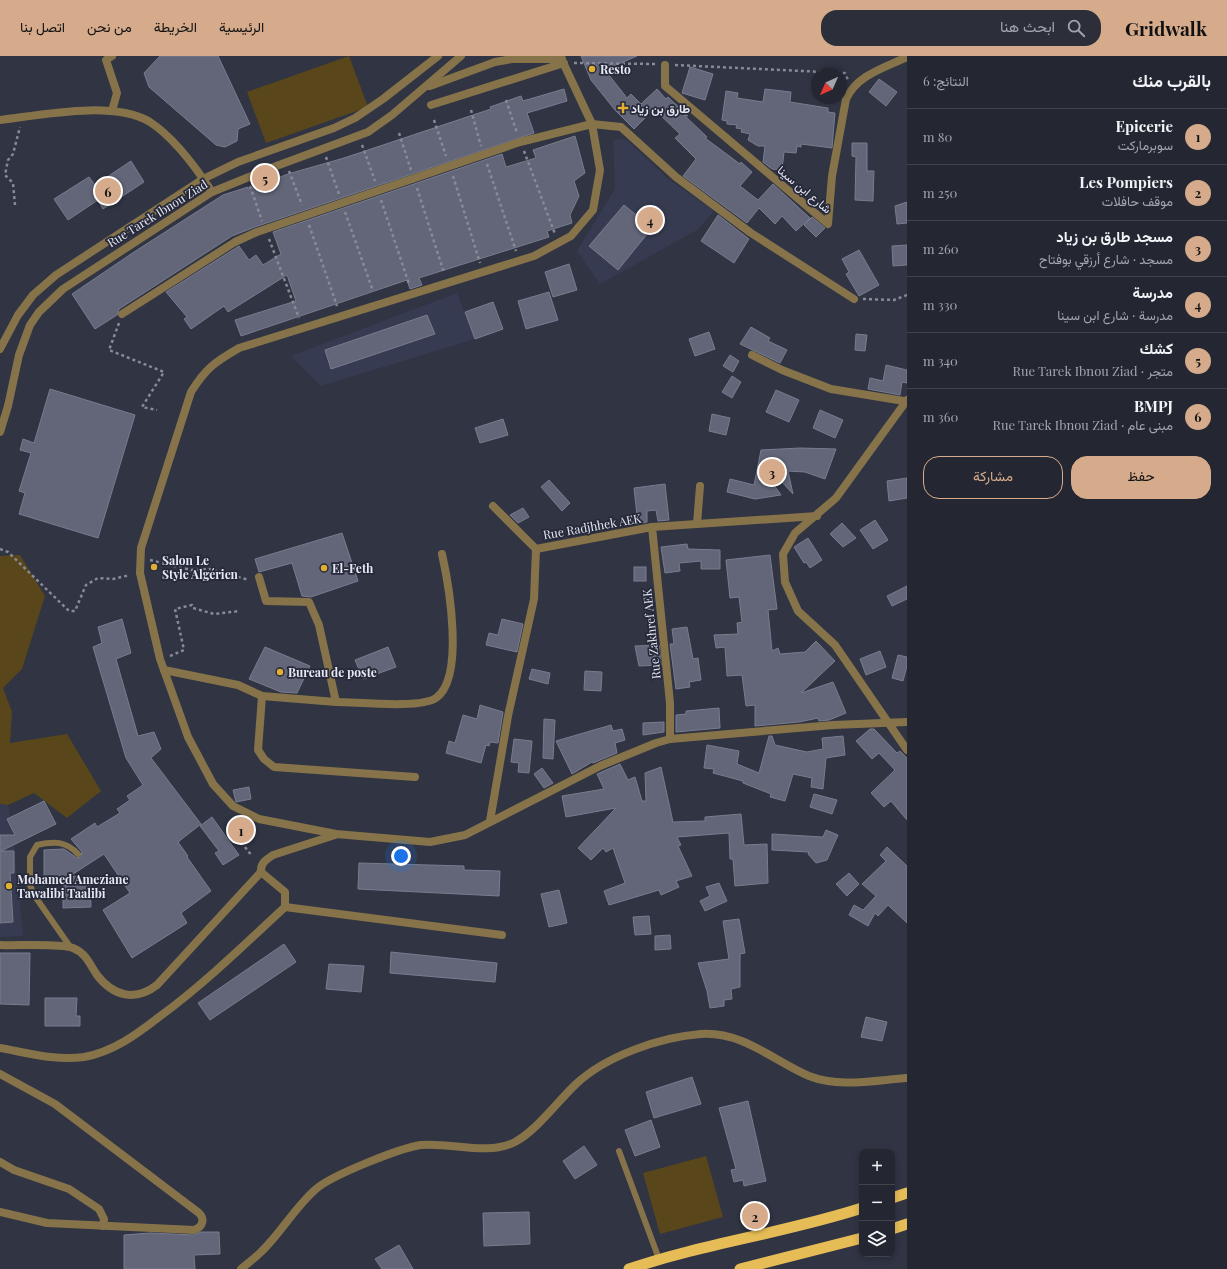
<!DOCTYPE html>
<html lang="ar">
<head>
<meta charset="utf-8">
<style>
  body { margin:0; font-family:"Playfair Display",Vazirmatn,serif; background:#2c2f3a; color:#f1f3f6; direction:rtl }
  .controls { position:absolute; right:12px; bottom:12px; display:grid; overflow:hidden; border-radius:8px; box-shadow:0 2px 6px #0003 }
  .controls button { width:36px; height:36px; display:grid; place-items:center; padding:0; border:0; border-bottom:1px solid #41444d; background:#242732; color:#f1f3f6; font:20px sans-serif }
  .compass { position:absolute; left:811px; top:12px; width:36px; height:36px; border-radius:50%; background:#242732; box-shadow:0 2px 6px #0003; rotate:225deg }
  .you { position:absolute; left:401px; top:800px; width:14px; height:14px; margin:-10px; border:3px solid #fff; border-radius:50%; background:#1a73e8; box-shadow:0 0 0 6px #1a73e833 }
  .badge { display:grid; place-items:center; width:26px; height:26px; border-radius:50%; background:#d6ab8b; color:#111; font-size:13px; font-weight:700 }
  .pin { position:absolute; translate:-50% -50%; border:2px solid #fff; box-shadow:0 1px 4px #0006 }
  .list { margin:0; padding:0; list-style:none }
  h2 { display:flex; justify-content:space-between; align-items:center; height:52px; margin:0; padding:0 16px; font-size:17px }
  h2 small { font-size:13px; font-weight:400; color:#a3a5ac }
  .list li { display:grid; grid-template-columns:26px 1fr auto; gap:12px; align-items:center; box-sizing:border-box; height:56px; padding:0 16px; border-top:1px solid #41444d }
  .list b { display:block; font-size:15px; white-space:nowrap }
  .list p { margin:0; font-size:13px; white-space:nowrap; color:#a3a5ac }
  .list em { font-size:13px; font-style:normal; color:#a3a5ac }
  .actions { display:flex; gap:8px; padding:12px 16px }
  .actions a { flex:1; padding:9px 0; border:1px solid #d6ab8b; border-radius:16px; text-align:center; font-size:14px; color:#d6ab8b }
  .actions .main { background:#d6ab8b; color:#111 }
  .icon { flex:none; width:22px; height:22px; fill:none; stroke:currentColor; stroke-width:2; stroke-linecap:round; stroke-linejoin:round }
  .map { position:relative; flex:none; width:907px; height:1213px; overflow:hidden; direction:ltr }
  header { display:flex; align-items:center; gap:24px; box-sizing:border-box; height:56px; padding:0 20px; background:#d6ab8b; color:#111 }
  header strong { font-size:19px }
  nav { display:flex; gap:22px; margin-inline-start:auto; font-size:14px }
  .search { width:280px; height:36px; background:#2c2f3a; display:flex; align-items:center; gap:10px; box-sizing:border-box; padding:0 14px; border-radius:16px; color:#a3a5ac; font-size:15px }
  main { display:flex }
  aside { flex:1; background:#242732 }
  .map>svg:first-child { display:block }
  .built { fill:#363b51 }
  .green { fill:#59471b }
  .building { fill:#626678; stroke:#787c8f }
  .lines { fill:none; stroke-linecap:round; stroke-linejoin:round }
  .path { stroke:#878a97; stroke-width:2.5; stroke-dasharray:3 3; stroke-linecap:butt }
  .service { stroke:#86734a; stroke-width:6 }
  .minor { stroke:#86734a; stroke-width:8 }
  .tertiary { stroke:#86734a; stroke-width:8 }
  .trunk { stroke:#e6bc56; stroke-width:11 }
  .poi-dot { fill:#e0b034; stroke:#262939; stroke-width:1.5 }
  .labels { text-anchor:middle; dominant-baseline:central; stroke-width:3.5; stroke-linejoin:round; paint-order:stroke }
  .poi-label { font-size:12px; font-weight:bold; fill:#e6e8f3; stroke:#262939; text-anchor:start }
  .street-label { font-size:12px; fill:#e6e8f3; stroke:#262939 }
</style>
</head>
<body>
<header>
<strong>Gridwalk</strong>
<div class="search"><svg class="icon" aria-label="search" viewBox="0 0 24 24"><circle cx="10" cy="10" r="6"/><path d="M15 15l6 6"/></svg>ابحث هنا</div>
<nav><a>الرئيسية</a><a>الخريطة</a><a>من نحن</a><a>اتصل بنا</a></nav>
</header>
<main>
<aside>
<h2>بالقرب منك<small>النتائج: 6</small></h2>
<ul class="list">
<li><span class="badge">1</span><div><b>Epicerie</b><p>سوبرماركت</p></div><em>80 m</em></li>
<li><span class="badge">2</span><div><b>Les Pompiers</b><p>موقف حافلات</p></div><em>250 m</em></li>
<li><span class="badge">3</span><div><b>مسجد طارق بن زياد</b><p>مسجد · شارع أرزقي بوفتاح</p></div><em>260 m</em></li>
<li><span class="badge">4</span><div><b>مدرسة</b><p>مدرسة · شارع ابن سينا</p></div><em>330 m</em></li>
<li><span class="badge">5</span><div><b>كشك</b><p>متجر · Rue Tarek Ibnou Ziad</p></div><em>340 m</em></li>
<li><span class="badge">6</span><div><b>BMPJ</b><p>مبنى عام · Rue Tarek Ibnou Ziad</p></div><em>360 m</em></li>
</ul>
<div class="actions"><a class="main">حفظ</a><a>مشاركة</a></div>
</aside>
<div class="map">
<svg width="907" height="1213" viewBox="0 0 907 1213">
  <rect width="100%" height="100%" fill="#303443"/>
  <g class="built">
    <path d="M 613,83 L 627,84 L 667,122 L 714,155 L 697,174 L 600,228 L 577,195 L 615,133 Z"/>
    <path d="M 457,237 L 475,283 L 321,330 L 291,300 Z"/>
    <path d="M 0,748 L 8,749 L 13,779 L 23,880 L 0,881 Z"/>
  </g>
  <g class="green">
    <path d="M 349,0 L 368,51 L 266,87 L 247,36 Z"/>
    <path d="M 20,499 L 45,540 L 22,613 L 3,632 L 12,656 L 10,687 L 67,678 L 101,735 L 67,762 L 34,737 L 8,749 L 0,748 L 0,500 Z"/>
    <path d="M 706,1100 L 723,1161 L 660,1178 L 643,1117 Z"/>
  </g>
  <g class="building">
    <path d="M 160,0 L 218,0 L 250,68 L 238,73 L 237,85 L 225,91 L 216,89 L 149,31 L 144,17 Z"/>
    <path d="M 581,0 L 637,0 L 605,14 L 627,42 L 631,38 L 641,48 L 657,33 L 666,43 L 668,41 L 688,60 L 684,59 L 707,81 L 705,82 L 740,108 L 741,106 L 752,116 L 740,130 L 758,144 L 773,128 L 810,162 L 796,175 L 782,160 L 775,168 L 759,152 L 747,167 L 683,120 L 696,103 L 675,82 L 680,78 L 654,53 L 634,73 L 615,54 L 591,24 Z"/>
    <path d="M 690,11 L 713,18 L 705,44 L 682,37 Z"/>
    <path d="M 879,23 L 897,36 L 886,50 L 869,36 Z"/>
    <path d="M 564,33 L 567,45 L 527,57 L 534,77 L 255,171 L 232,180 L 119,253 L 117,259 L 95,273 L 72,238 L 134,196 L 223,139 L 248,131 L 248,133 L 288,118 L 344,102 L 491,53 L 490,51 L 521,40 L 523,45 Z"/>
    <path d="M 765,33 L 791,36 L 790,46 L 828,52 L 828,56 L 835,57 L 832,92 L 801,88 L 801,91 L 797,90 L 796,97 L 784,96 L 782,114 L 772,113 L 763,106 L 765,90 L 758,90 L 748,84 L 750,78 L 741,76 L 742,73 L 736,72 L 737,69 L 727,68 L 727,65 L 722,64 L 726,35 L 738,37 L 737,42 L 763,46 Z"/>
    <path d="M 575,80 L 585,117 L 574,125 L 579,140 L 570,159 L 572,167 L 547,175 L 549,181 L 419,222 L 422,229 L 410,233 L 407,224 L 241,280 L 235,264 L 296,245 L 287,219 L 228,256 L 224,250 L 191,273 L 184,263 L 187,261 L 166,236 L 239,190 L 249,204 L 256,199 L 263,209 L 281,198 L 273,176 L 502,98 L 506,111 L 536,102 L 533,94 Z"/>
    <path d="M 852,87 L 867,87 L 867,115 L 874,115 L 873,145 L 855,144 L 856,101 L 852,100 Z"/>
    <path d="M 131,105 L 144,126 L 103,153 L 98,144 L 68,164 L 54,143 L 89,121 L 95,129 Z"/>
    <path d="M 907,146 L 907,167 L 897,168 L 895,150 Z"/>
    <path d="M 624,149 L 652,172 L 618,214 L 589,190 Z"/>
    <path d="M 718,159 L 749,183 L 734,207 L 701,185 Z"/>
    <path d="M 812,161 L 825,172 L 816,181 L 804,169 Z"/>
    <path d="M 907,189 L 907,209 L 893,210 L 892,190 Z"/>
    <path d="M 859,194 L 879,229 L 859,240 L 846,218 L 849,216 L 842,203 Z"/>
    <path d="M 569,208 L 577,234 L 553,241 L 545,216 Z"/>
    <path d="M 549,236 L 558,264 L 526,273 L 518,245 Z"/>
    <path d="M 493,246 L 503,273 L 475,283 L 465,256 Z"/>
    <path d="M 427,259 L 435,278 L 331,313 L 325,294 Z"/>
    <path d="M 751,271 L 770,282 L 768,285 L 787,294 L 780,307 L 740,288 Z"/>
    <path d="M 709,276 L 715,293 L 695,300 L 689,283 Z"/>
    <path d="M 856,278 L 867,279 L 865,295 L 855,294 Z"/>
    <path d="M 730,299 L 739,305 L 733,316 L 723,310 Z"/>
    <path d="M 886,309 L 907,314 L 907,327 L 902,326 L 900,339 L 868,333 L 870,322 L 883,325 Z"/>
    <path d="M 732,320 L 741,326 L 732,342 L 722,336 Z"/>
    <path d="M 50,333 L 135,359 L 98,482 L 19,458 L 25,437 L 19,435 L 31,397 L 20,394 L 23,383 L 34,387 Z"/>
    <path d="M 776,334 L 799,344 L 789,366 L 766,356 Z"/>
    <path d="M 820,354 L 843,364 L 835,382 L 813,372 Z"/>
    <path d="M 712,358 L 730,362 L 726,379 L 709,375 Z"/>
    <path d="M 503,363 L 508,379 L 480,387 L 475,372 Z"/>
    <path d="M 800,392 L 836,393 L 825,423 L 805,416 L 788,415 L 793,438 L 780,424 L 774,429 L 781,439 L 755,443 L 727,436 L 730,423 L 754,429 L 761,394 Z"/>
    <path d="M 907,422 L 907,442 L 889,445 L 887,425 Z"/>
    <path d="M 549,424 L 570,447 L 562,455 L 541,431 Z"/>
    <path d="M 665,428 L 669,464 L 658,465 L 656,454 L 647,455 L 647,466 L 638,468 L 634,432 Z"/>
    <path d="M 523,452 L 529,461 L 518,467 L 510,459 Z"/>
    <path d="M 875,464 L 888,484 L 873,493 L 860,474 Z"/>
    <path d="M 842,467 L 856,482 L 843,491 L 830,478 Z"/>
    <path d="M 342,477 L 358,525 L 311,541 L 302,540 L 292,507 L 259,516 L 255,503 Z"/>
    <path d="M 808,482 L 822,504 L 810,512 L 806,506 L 804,507 L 794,491 Z"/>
    <path d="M 687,488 L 688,493 L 720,494 L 720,513 L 701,513 L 701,505 L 679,507 L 680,515 L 665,517 L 661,491 Z"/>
    <path d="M 770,499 L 777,553 L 768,554 L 772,595 L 778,592 L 780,598 L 805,596 L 816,585 L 835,605 L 801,637 L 833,626 L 846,657 L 829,664 L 819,665 L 818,662 L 799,666 L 755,670 L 755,649 L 746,650 L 742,619 L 727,620 L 725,591 L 716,592 L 714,579 L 738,578 L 737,567 L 742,566 L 739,541 L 730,542 L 726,504 Z"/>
    <rect x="634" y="511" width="12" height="14"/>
    <path d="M 907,530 L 907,543 L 892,550 L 887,540 Z"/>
    <path d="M 122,563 L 131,597 L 116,603 L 138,680 L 154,676 L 161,693 L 151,702 L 201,768 L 178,786 L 188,800 L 187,801 L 211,835 L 181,857 L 187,867 L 132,902 L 103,854 L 130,837 L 104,798 L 70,820 L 90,822 L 91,851 L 63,852 L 63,821 L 44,822 L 44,794 L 64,793 L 77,802 L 81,801 L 82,796 L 71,783 L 95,767 L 97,771 L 120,757 L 117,753 L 130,744 L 127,740 L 143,729 L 126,702 L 93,591 L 102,587 L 98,571 Z"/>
    <path d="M 502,563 L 523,568 L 517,596 L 486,589 L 489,577 L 498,579 Z"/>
    <path d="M 687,571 L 693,603 L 698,602 L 701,624 L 689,626 L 690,631 L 676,633 L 670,588 L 674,588 L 672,573 Z"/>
    <path d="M 659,589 L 661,609 L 639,610 L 635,590 Z"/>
    <path d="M 265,591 L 310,610 L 297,637 L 281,636 L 249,623 Z"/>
    <path d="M 388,591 L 396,611 L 363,623 L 355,604 Z"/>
    <path d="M 880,595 L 886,611 L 866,619 L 860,603 Z"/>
    <path d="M 898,599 L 907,601 L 907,610 L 903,625 L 892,622 Z"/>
    <path d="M 532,613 L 550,617 L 548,628 L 529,623 Z"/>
    <path d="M 585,615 L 602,616 L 601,635 L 584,634 Z"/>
    <path d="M 480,649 L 503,656 L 498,687 L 490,686 L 489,690 L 486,689 L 481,707 L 446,697 L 449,685 L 455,687 L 463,659 L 477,663 Z"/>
    <path d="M 719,652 L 720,672 L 676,676 L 676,659 L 686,658 L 686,655 Z"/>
    <path d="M 544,663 L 555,664 L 553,703 L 543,702 Z"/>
    <path d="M 664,666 L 664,676 L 643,679 L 643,667 Z"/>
    <path d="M 611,669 L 613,675 L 622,673 L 625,684 L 615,687 L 617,697 L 593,707 L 592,706 L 572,718 L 556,685 Z"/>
    <path d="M 870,673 L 874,673 L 897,697 L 900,695 L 907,702 L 907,764 L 891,745 L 884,751 L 871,737 L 895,714 L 879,697 L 872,703 L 856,685 Z"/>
    <path d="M 769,680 L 772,680 L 775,689 L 807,696 L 823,693 L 822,682 L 843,680 L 845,699 L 826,702 L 823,733 L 811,731 L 812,722 L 793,718 L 785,745 L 770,741 L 771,738 L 743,727 L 743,725 L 713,717 L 714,713 L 704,712 L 707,689 L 739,695 L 737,708 L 759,717 Z"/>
    <path d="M 514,683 L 532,685 L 529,717 L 518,716 L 519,707 L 511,706 Z"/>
    <path d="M 620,708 L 628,724 L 635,721 L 642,745 L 646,745 L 645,717 L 661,711 L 673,766 L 705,765 L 705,761 L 741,758 L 744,789 L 767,788 L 768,827 L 735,830 L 733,803 L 730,803 L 729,777 L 677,781 L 681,789 L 678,790 L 692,820 L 676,825 L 679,831 L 661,839 L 659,834 L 609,849 L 604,835 L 625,827 L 613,792 L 606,796 L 603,792 L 591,804 L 578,792 L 616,752 L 566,761 L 562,740 L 604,733 L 597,718 Z"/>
    <path d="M 542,712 L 553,727 L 544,732 L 534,718 Z"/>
    <path d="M 249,731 L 251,743 L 236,746 L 233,734 Z"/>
    <path d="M 814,738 L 837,744 L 832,758 L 810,751 Z"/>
    <path d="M 44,745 L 56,768 L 1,795 L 14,795 L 14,817 L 10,817 L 13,866 L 0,867 L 0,779 L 15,779 L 7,763 Z"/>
    <path d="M 212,761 L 239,799 L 223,809 L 215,797 L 219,795 L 200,770 Z"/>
    <path d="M 826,774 L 838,779 L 827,804 L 816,807 L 808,798 L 809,796 L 772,794 L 772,778 L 823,781 Z"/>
    <path d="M 887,791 L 907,810 L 907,867 L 888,849 L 878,860 L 875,857 L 868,870 L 849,859 L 854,849 L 863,854 L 876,840 L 862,828 L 886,805 L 880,799 Z"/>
    <path d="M 359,807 L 464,810 L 464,814 L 500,815 L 499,840 L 358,833 Z"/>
    <path d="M 849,817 L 859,828 L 847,840 L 836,828 Z"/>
    <path d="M 719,827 L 727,845 L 705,855 L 700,845 L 710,840 L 706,831 Z"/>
    <path d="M 559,834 L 567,867 L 549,871 L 541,838 Z"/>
    <path d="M 649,860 L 651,878 L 635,879 L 633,861 Z"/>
    <path d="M 739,863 L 745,897 L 740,898 L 740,931 L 731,933 L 732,943 L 724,944 L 724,950 L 710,952 L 707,935 L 698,907 L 729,903 L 723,865 Z"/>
    <path d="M 670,879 L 671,893 L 655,894 L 655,880 Z"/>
    <path d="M 284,888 L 296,906 L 210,964 L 198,947 Z"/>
    <path d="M 391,896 L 497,907 L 495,926 L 390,917 Z"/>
    <path d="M 0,897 L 30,897 L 29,949 L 0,948 Z"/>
    <path d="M 329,908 L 364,910 L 361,936 L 326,933 Z"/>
    <path d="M 45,942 L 77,942 L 76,960 L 80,960 L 80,970 L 45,970 Z"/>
    <path d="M 866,961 L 887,966 L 882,985 L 861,981 Z"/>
    <path d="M 692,1021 L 701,1048 L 654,1062 L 646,1036 Z"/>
    <path d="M 748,1045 L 766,1125 L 744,1130 L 743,1124 L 734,1126 L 731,1114 L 736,1113 L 719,1052 Z"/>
    <path d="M 651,1064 L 660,1091 L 635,1100 L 625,1074 Z"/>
    <path d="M 584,1090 L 597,1109 L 575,1123 L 563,1105 Z"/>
    <path d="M 529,1156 L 530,1188 L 484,1190 L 483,1157 Z"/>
    <path d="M 201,1176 L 219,1176 L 220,1198 L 194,1199 L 195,1213 L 124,1213 L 124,1179 L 150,1177 L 194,1179 Z"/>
    <path d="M 399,1189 L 413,1213 L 382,1213 L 375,1203 Z"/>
  </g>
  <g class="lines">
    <g class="path">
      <path d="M 574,7 L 655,8"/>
      <path d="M 675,9 L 845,17 L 848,24"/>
      <path d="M 506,44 L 517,77"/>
      <path d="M 471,54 L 481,90"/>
      <path d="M 434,64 L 446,100"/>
      <path d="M 399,77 L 411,114"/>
      <path d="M 362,89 L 375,125"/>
      <path d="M 524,95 L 555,178"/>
      <path d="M 326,101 L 339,138"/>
      <path d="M 487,108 L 516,195"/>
      <path d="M 289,115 L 302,149"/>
      <path d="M 453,120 L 480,207"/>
      <path d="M 250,130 L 262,165"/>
      <path d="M 417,132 L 444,217"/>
      <path d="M 381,144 L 409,228"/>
      <path d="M 15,149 L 13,127 L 5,119 L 8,104 L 13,98 L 20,71"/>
      <path d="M 345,156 L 373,235"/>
      <path d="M 309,169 L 337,250"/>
      <path d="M 269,183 L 299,262"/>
      <path d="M 863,243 L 894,244 L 907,239"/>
      <path d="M 119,267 L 109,294 L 164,316 L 142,351 L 157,354"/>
      <path d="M 0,493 L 8,496 L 69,555 L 75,555 L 86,529 L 98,522 L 113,523 L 130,519"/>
      <path d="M 150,504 L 191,514 L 209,513 L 249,524"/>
      <path d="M 170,600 L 184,594 L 175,553 L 192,549 L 193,552 L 214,558 L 240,555"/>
      <path d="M 233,766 L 234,781 L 241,786 L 252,800"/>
    </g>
    <g class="service">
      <path d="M 71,892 L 34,839 L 30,829 L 30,801 L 37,789 C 54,785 66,785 78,798"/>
      <path d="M 619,1095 L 659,1203"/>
    </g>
    <g class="minor">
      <path d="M 112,0 L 106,4 L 117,37 L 112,55"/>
      <path d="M 560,0 L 592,68 L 600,114 L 593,154 L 571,180 L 534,200 L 239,292 C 215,306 206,312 191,336 L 141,492 L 140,517 L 160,603 L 188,681 L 213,728 L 233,750 L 259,763 L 336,778 L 430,786 L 465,779 L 600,710 L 656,687 L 670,683 L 833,669 L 907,666"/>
      <path d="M 665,9 L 665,30 L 828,168 L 832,120 L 846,43 C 857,19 884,12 907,1"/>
      <path d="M 431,49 L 564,7"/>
      <path d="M 0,64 C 41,59 113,44 150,66 C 173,81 197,113 212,136"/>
      <path d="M 122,258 L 235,186 L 257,176 L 520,86 L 592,68 L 621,71 L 676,121 L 751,177 L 854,243"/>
      <path d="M 752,299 L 782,314 L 831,333 L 904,345"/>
      <path d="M 907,344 L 836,442 L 795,477 L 783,498 L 785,526 L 798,555 L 835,589 L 907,694"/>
      <path d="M 697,468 L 700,430"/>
      <path d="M 652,471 L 670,647 L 670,683"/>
      <path d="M 536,493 L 652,471 L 817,460"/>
      <path d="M 259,521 L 266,545 L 309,546 L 319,569 L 336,646 L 262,640"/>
      <path d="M 164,614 L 238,629 L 262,640 L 258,694 L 264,703 L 274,711 L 415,721"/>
      <path d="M 336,646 C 357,646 420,653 436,642 C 465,622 449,529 442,498"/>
      <path d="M 490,765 L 508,660 L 534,543 L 536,493 L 493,450"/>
      <path d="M 285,851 L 502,879"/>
      <path d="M 0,889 C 17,890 59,887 73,892 C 86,897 90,909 97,919 C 113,940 135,946 157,929 L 261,816"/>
      <path d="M 0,992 C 28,997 56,1005 84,1001 C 113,996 137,978 159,961 C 204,928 244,889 285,851 L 285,836 L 261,816 C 260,807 267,803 273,799 L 335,779"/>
      <path d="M 0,1018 L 55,1048 L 199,1157 C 205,1163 203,1171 194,1174 L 47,1167 L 0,1156"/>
      <path d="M 0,1106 L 14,1114 L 69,1133 L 99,1153 L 104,1163 L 103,1170"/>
    </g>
    <g class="tertiary">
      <path d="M 430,30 L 495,6 L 512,3 L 562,3"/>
      <path d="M 0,293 L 18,259 L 33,239 L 56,219 L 203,123 L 238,106 L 334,72 L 355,62 L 383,43 L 438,0"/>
      <path d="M 0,376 L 8,350 L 19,299 L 30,269 L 39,256 L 63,233 L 212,136 L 271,112 L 368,76 L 392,59 L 461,0"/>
      <path d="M 241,1213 C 248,1207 255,1202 261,1196 C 281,1177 295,1151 316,1133 C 332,1119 400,1092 421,1089 C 451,1086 487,1100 515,1086 C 537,1074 557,1046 576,1028 C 606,1000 660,981 701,978 C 742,975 774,1005 809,1020 C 839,1032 876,1024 907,1022"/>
    </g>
    <g class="trunk">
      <path d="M 892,1142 L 907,1137"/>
      <path d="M 892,1173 L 907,1168"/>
      <path d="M 629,1213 C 705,1187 785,1177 862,1152"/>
      <path d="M 740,1213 L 862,1182"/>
    </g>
  </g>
  <g class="poi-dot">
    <circle cx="592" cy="13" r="4"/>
    <path d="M621 46h4v4h4v4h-4v4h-4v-4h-4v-4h4z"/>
    <circle cx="154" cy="511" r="4"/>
    <circle cx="324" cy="512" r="4"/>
    <circle cx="280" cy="616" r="4"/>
    <circle cx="9" cy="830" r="4"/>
  </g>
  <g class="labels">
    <g class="poi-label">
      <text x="600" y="13">Resto</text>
      <text x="631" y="52">طارق بن زياد</text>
      <text x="162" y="504">Salon Le<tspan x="162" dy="14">Style Algérien</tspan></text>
      <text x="332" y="512">El-Feth</text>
      <text x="288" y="616">Bureau de poste</text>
      <text x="17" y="823">Mohamed Ameziane<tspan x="17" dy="14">Tawalibi Taalibi</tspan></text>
    </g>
    <g class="street-label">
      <text transform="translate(805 133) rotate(40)">شارع ابن سينا</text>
      <text transform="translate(157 157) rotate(-32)">Rue Tarek Ibnou Ziad</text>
      <text transform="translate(592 470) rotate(-10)">Rue Radjhhek AEK</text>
      <text transform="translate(651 578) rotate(-96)">Rue Zakhref AEK</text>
    </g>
  </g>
</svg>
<div class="controls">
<button>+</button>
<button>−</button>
<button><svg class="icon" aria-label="layers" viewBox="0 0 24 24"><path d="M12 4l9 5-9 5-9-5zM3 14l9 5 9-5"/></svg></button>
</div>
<svg class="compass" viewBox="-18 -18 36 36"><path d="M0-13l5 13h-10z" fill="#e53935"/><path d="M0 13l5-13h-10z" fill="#a3a5ac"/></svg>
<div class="you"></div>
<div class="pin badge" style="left:241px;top:774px">1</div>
<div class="pin badge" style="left:755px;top:1160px">2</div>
<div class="pin badge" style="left:772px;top:416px">3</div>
<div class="pin badge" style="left:650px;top:164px">4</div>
<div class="pin badge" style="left:265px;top:122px">5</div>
<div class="pin badge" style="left:108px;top:135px">6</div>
</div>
</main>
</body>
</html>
